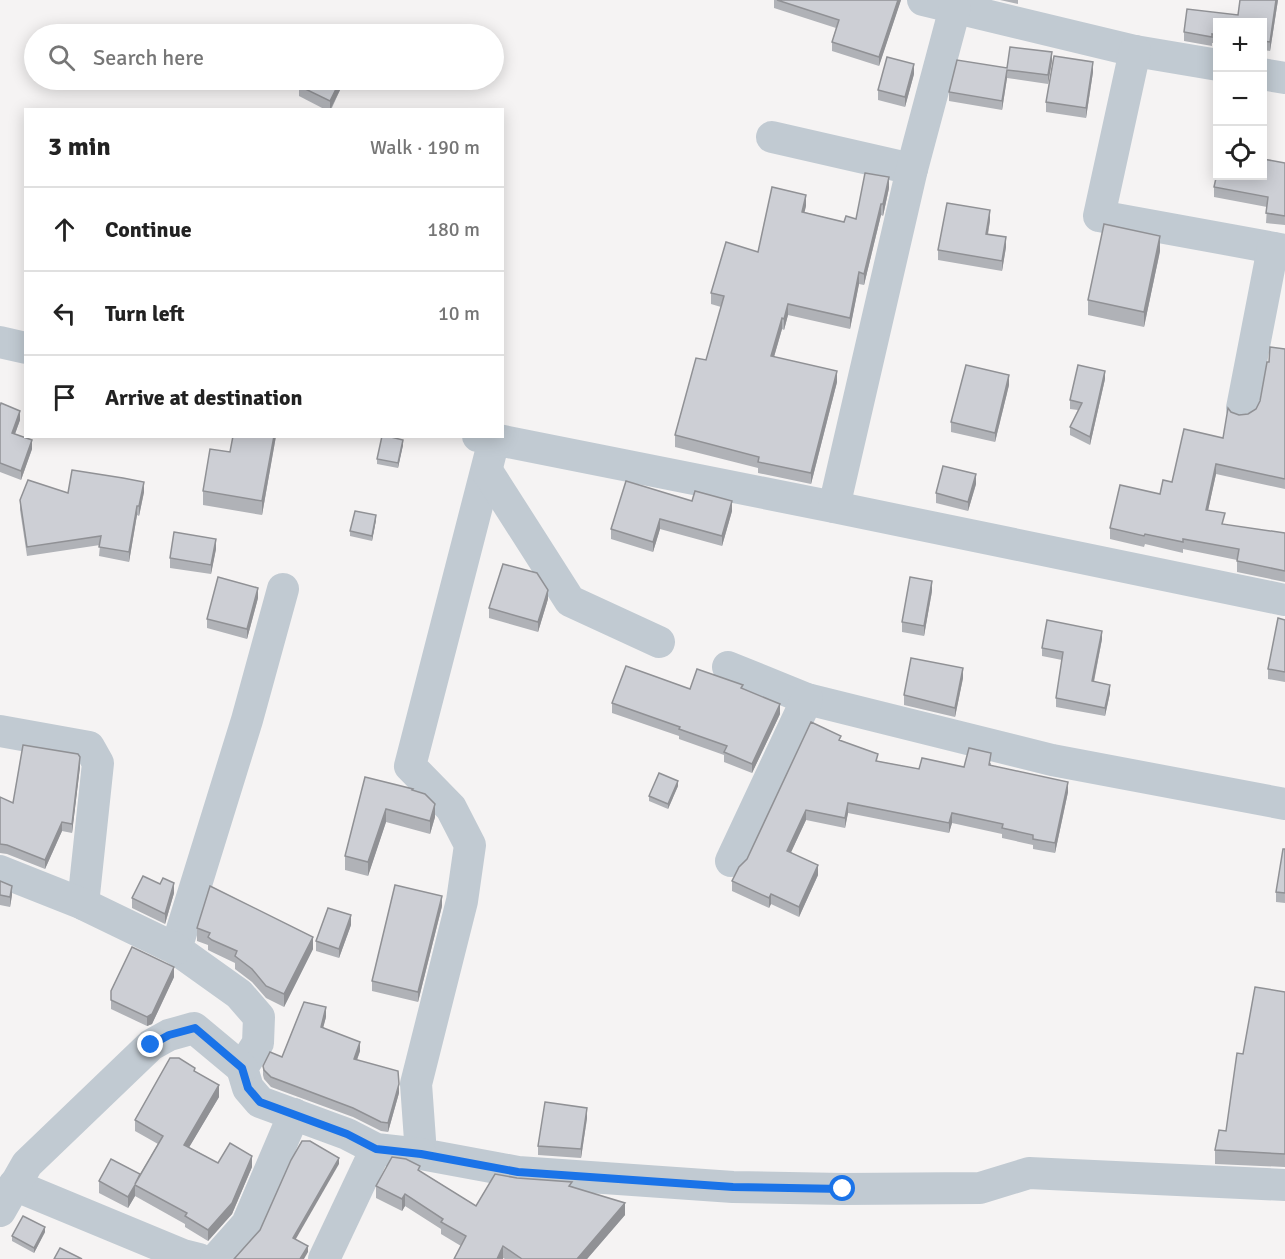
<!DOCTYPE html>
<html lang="en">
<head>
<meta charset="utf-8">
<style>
  body { margin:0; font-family:Signika,sans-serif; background:#f6f6f6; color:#222 }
  .controls { position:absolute; right:18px; top:18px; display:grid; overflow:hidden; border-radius:0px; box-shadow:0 3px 15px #0003 }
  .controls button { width:54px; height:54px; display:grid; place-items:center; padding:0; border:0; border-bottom:2px solid #e0e0e0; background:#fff; color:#222; font:30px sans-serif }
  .stop { position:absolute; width:18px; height:18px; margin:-14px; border:4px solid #1a73e8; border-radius:50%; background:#fff }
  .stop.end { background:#1a73e8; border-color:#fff; box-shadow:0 2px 6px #0008 }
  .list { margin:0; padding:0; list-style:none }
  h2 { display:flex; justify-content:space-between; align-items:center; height:78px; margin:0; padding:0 24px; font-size:26px }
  h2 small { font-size:20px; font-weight:400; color:#767676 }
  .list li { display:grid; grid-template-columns:39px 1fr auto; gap:18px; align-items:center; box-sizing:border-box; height:84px; padding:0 24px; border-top:2px solid #e0e0e0 }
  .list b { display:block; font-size:22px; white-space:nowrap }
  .list em { font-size:20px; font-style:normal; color:#767676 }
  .icon { flex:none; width:33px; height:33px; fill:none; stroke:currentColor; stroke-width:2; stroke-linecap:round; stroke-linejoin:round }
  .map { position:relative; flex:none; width:1285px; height:1259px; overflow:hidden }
  .search { position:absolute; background:#fff; box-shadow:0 3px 15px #0003; left:24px; top:24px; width:480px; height:66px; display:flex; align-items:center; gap:15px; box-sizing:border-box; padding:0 21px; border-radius:33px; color:#767676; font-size:22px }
  .panel { position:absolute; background:#fff; box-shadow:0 3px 15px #0003; left:24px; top:108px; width:480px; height:330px; border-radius:0px }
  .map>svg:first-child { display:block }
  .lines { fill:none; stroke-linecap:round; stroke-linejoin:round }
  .minor { stroke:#c1cad2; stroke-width:32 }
  .wall { fill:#b0b2b7 }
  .shaded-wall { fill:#909195 }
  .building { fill:#cdcfd5; stroke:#909195; stroke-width:1.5 }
  .route { stroke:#1a73e8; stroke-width:8 }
</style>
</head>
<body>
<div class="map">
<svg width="1285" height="1259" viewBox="0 0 1285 1259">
  <rect width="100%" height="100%" fill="#f5f3f3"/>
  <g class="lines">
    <g class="minor">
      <path d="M 923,0 L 1135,51 L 1218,65"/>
      <path d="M 1135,51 L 1099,216 L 1285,250"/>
      <path d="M 1262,74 L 1285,78"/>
      <path d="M 772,137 L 912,169"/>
      <path d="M 0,342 L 26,348"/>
      <path d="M 1242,408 L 1273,248"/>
      <path d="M 478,436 L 834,507 L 1285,600"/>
      <path d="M 494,440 L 410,766 L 451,808 L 470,845 L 462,901 L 416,1084 L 421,1154 L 518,1172 L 733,1187 L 843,1189 L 980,1188 L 1029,1173 L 1285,1185"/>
      <path d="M 487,471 L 570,601 L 659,642"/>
      <path d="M 834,507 L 912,169 L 955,8"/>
      <path d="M 283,589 L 247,720 L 176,949 L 239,994 L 259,1017 L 258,1043 L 242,1068 L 248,1088 L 260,1102 L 347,1134 L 376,1149 L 421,1154"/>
      <path d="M 728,667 L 807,699 L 1052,760 L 1285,804"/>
      <path d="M 0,731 L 89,747 L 98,763 L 83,904"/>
      <path d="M 731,861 L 807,699"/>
      <path d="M 0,871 L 83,904 L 176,949"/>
      <path d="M 14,1185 L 183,1255 L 199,1259"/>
      <path d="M 0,1211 L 27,1164 L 151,1045 L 169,1035 L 194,1028 L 242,1068"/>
      <path d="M 216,1259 L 247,1224 L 294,1114"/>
      <path d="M 324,1259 L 376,1149"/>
    </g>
  </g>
  <g class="wall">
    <path d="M 774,0 L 901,0 L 879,66 L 832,51 L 832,42 L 836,28 L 774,8 Z"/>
    <path d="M 1000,0 L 1018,0 L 1018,4 Z"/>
    <path d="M 1240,0 L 1278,0 L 1270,51 L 1263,50 L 1263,22 L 1218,22 L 1218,43 L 1212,43 L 1212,46 L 1184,41 L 1184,32 L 1238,15 Z"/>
    <path d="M 1052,61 L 1048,84 L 1007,78 L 1002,110 L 949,101 L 949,92 L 1007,68 Z"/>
    <path d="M 1093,72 L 1086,118 L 1046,112 L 1046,102 Z"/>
    <path d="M 914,74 L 905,107 L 878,100 L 878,90 Z"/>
    <path d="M 299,86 L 340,90 L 331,110 L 326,110 L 299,96 Z"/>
    <path d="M 1285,163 L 1285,225 L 1266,223 L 1267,207 L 1214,197 L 1214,187 Z"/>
    <path d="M 889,188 L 883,216 L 881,215 L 864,285 L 859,284 L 850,329 L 788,315 L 784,330 L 782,329 L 774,357 L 837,382 L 811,484 L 758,473 L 758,468 L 675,447 L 675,435 L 706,360 L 721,307 L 711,304 L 711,293 L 758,252 L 806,206 L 804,212 L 844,222 L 856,219 Z"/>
    <path d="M 990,220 L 988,235 L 1006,247 L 1002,271 L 938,260 L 938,250 Z"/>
    <path d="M 1160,251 L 1144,327 L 1088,315 L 1088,300 Z"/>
    <path d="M 1285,349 L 1285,489 L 1216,474 L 1208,510 L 1224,525 L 1285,533 L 1285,582 L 1237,572 L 1237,560 L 1183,549 L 1183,553 L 1145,544 L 1144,547 L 1110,539 L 1110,528 L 1160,494 L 1172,482 L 1223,438 L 1231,412 L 1239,415 L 1248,414 L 1256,409 L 1260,401 L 1269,362 Z"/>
    <path d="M 1105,379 L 1090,445 L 1070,435 L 1070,427 L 1078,410 L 1070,409 L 1070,400 Z"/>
    <path d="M 1009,385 L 995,442 L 951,432 L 951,422 Z"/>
    <path d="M 0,406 L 20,420 L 15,434 L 32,449 L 21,480 L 0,472 Z"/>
    <path d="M 233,436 L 276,436 L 262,515 L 203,505 L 203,491 L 230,452 Z"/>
    <path d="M 403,445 L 398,468 L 377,464 L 377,459 Z"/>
    <path d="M 976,484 L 968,511 L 936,503 L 936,493 Z"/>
    <path d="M 144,492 L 139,516 L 137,515 L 129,562 L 99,556 L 100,545 L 27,556 L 20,510 L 20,500 L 68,493 Z"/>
    <path d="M 692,501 L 732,511 L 722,546 L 660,529 L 653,552 L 611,539 L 611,529 Z"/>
    <path d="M 376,520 L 372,541 L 350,536 L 350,531 Z"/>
    <path d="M 216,549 L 211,574 L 170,568 L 170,558 Z"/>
    <path d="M 932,591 L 924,636 L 902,632 L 902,622 Z"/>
    <path d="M 258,598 L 247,639 L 207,628 L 207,619 Z"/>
    <path d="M 548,599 L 538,632 L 489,618 L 489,608 Z"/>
    <path d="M 1285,620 L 1285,682 L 1268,679 L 1268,669 Z"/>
    <path d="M 1102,639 L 1094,682 L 1110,693 L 1105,716 L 1056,707 L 1056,698 L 1062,660 L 1042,656 L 1042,648 Z"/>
    <path d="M 963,678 L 955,717 L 904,705 L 904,695 Z"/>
    <path d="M 690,689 L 780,714 L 752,773 L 724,762 L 724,755 L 679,739 L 679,736 L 612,713 L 612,703 Z"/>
    <path d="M 841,741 L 878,761 L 919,769 L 964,767 L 991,763 L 991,766 L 1068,792 L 1055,853 L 1033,849 L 1033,845 L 1002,838 L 1002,834 L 952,823 L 949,833 L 848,813 L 845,828 L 806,820 L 791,852 L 818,875 L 799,917 L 771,904 L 769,908 L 732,891 L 732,881 L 747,859 Z"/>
    <path d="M 80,767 L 72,833 L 62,831 L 45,869 L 7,854 L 0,853 L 0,797 L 13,803 Z"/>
    <path d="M 365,777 L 413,790 L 435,817 L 430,834 L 386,822 L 368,876 L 345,870 L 345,856 Z"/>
    <path d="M 678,786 L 668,809 L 649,801 L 649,796 Z"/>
    <path d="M 1285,849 L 1285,903 L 1276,902 L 1276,892 Z"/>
    <path d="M 0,881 L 12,895 L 10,907 L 0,905 Z"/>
    <path d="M 174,893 L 165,924 L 132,908 L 132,898 Z"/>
    <path d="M 442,906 L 418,1002 L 372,991 L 372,981 Z"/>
    <path d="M 351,925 L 339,958 L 316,951 L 316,941 Z"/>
    <path d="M 197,928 L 313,949 L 284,1007 L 266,998 L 252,982 L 235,969 L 235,963 L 212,952 L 208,950 L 208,945 L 197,941 Z"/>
    <path d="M 174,977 L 152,1024 L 147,1026 L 111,1009 L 111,991 Z"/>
    <path d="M 1285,992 L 1285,1167 L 1215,1164 L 1215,1150 L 1226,1131 L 1243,1054 Z"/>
    <path d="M 326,1017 L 323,1027 L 360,1051 L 357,1060 L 399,1093 L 388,1132 L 381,1131 L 353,1117 L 271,1087 L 264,1079 L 263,1075 L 263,1066 L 282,1057 Z"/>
    <path d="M 195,1072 L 219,1097 L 189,1147 L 218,1163 L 252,1167 L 232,1214 L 208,1241 L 185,1227 L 185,1224 L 135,1196 L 128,1208 L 99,1193 L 99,1181 L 140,1174 L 158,1144 L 135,1131 L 135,1120 Z"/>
    <path d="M 587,1118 L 581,1158 L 538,1155 L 538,1146 Z"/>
    <path d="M 420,1171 L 476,1206 L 517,1178 L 572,1186 L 625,1215 L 587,1259 L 505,1259 L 503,1258 L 503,1259 L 454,1259 L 461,1246 L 441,1234 L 441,1229 L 405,1206 L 402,1211 L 376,1198 L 376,1186 Z"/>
    <path d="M 45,1232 L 34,1253 L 12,1241 L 12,1236 Z"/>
  </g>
  <g class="shaded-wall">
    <path d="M 898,0 L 901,0 L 879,66 L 879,57 Z"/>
    <path d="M 1276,0 L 1278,0 L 1270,51 L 1270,42 Z"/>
    <path d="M 1052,52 L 1052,61 L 1048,84 L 1048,75 Z"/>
    <path d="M 1093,62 L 1093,72 L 1086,118 L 1086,108 Z"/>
    <path d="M 914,64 L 914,74 L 905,107 L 905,97 Z"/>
    <path d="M 1007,70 L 1007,78 L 1002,110 L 1002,101 Z"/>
    <path d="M 340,81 L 340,90 L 330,110 L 330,101 Z"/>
    <path d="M 889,177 L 889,188 L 883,216 L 883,204 Z"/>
    <path d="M 806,195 L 806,206 L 802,223 L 802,212 Z"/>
    <path d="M 881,204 L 881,215 L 864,285 L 864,274 Z"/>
    <path d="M 990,210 L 990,220 L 986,244 L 986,234 Z"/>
    <path d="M 1160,236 L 1160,251 L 1144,327 L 1144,312 Z"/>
    <path d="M 1006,237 L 1006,247 L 1002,271 L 1002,261 Z"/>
    <path d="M 859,272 L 859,284 L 850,329 L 850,318 Z"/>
    <path d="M 788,304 L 788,315 L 784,330 L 784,319 Z"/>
    <path d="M 782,318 L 782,329 L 771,367 L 771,356 Z"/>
    <path d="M 837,371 L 837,382 L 811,484 L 811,473 Z"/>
    <path d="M 1105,371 L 1105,379 L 1090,445 L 1090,437 Z"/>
    <path d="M 1009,375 L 1009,385 L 995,442 L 995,433 Z"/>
    <path d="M 20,411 L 20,420 L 12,442 L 12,433 Z"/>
    <path d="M 274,436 L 276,436 L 262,515 L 262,501 Z"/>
    <path d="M 32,440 L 32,449 L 21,480 L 21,471 Z"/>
    <path d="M 403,440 L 403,445 L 398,468 L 398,463 Z"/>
    <path d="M 1216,464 L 1216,474 L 1206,520 L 1206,510 Z"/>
    <path d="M 976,474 L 976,484 L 968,511 L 968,502 Z"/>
    <path d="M 144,482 L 144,492 L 139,516 L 139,506 Z"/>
    <path d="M 732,501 L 732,511 L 722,546 L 722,536 Z"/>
    <path d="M 137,506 L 137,515 L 129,562 L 129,552 Z"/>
    <path d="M 376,515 L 376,520 L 372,541 L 372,536 Z"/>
    <path d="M 660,519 L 660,529 L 653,552 L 653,542 Z"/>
    <path d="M 216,539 L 216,549 L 211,574 L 211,565 Z"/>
    <path d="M 932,581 L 932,591 L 924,636 L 924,626 Z"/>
    <path d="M 258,588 L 258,598 L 247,639 L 247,629 Z"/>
    <path d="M 548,590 L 548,599 L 538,632 L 538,622 Z"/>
    <path d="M 1102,631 L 1102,639 L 1092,690 L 1092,681 Z"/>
    <path d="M 963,668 L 963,678 L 955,717 L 955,708 Z"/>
    <path d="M 1110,685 L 1110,693 L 1105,716 L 1105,708 Z"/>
    <path d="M 780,704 L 780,714 L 752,773 L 752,764 Z"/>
    <path d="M 80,757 L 80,767 L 72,833 L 72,824 Z"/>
    <path d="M 678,781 L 678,786 L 668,809 L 668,804 Z"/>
    <path d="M 1068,782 L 1068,792 L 1055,853 L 1055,843 Z"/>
    <path d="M 848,803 L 848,813 L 845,828 L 845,818 Z"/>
    <path d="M 435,804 L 435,817 L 430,834 L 430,821 Z"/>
    <path d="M 386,809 L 386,822 L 368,876 L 368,862 Z"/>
    <path d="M 806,810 L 806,820 L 787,861 L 787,851 Z"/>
    <path d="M 952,813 L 952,823 L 949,833 L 949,823 Z"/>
    <path d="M 62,822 L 62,831 L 45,869 L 45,860 Z"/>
    <path d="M 818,865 L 818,875 L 799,917 L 799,907 Z"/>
    <path d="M 174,883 L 174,893 L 165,924 L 165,914 Z"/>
    <path d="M 12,886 L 12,895 L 10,907 L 10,897 Z"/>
    <path d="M 771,894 L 771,904 L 769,908 L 769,898 Z"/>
    <path d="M 442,896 L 442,906 L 418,1002 L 418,992 Z"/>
    <path d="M 351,915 L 351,925 L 339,958 L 339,949 Z"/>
    <path d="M 313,937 L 313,949 L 284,1007 L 284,994 Z"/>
    <path d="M 174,967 L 174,977 L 152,1024 L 147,1026 L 147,1017 Z"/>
    <path d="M 326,1007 L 326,1017 L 321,1036 L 321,1027 Z"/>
    <path d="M 360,1042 L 360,1051 L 354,1068 L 354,1059 Z"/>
    <path d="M 399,1084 L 399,1093 L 388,1132 L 388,1123 Z"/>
    <path d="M 219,1085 L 219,1097 L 184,1156 L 184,1145 Z"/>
    <path d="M 587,1108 L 587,1118 L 581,1158 L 581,1149 Z"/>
    <path d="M 252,1156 L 252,1167 L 232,1214 L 208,1241 L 208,1230 Z"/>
    <path d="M 339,1158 L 339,1164 L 293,1244 L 293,1238 Z"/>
    <path d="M 135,1185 L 135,1196 L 128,1208 L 128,1197 Z"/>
    <path d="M 405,1194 L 405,1206 L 402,1211 L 402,1199 Z"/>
    <path d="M 625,1203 L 625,1215 L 587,1259 L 577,1259 Z"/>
    <path d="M 45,1227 L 45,1232 L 34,1253 L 34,1248 Z"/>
    <path d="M 308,1246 L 308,1252 L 304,1259 L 300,1259 Z"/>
    <path d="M 503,1246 L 503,1259 L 497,1259 Z"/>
  </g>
  <g class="building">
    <path d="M 777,0 L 898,0 L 879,57 L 832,42 L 839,20 Z"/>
    <path d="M 1240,0 L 1276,0 L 1270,42 L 1263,41 L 1263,22 L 1218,22 L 1218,35 L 1212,34 L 1212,37 L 1184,32 L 1187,9 L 1238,15 Z"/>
    <path d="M 1010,47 L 1052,52 L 1048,75 L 1007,70 L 1002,101 L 949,92 L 957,60 L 1007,68 Z"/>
    <path d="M 1054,56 L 1093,62 L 1086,108 L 1046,102 Z"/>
    <path d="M 887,57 L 914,64 L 905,97 L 878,90 Z"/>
    <path d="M 302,80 L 338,80 L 340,81 L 330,101 L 299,86 Z"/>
    <path d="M 1263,159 L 1285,163 L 1285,216 L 1266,213 L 1268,197 L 1214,187 L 1218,169 L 1218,176 L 1263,176 Z"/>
    <path d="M 865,173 L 889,177 L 883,204 L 881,204 L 864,274 L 859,272 L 850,318 L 788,304 L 784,319 L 782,318 L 771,356 L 837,371 L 811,473 L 758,462 L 759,457 L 675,435 L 696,358 L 706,360 L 724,296 L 711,293 L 726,242 L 758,252 L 772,187 L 806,195 L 802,212 L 844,222 L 846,216 L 856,219 Z"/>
    <path d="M 947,203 L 990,210 L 986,234 L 1006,237 L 1002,261 L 938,250 Z"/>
    <path d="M 1104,224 L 1160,236 L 1144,312 L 1088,300 Z"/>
    <path d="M 1270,347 L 1285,349 L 1285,479 L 1216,464 L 1206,510 L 1225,513 L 1222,524 L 1285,533 L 1285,571 L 1237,561 L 1239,549 L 1183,539 L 1183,542 L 1145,534 L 1144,536 L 1110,528 L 1120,485 L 1160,494 L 1163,480 L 1172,482 L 1184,429 L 1223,438 L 1228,408 L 1231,412 L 1239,415 L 1248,414 L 1256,409 L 1260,401 L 1267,362 L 1269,362 Z"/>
    <path d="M 966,365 L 1009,375 L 995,433 L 951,422 Z"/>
    <path d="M 1078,365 L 1105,371 L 1090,437 L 1070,427 L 1082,403 L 1070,400 Z"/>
    <path d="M 1,403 L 20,411 L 12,433 L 32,440 L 21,471 L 0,463 L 0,406 Z"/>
    <path d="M 233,436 L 274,436 L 262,501 L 203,491 L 210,449 L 230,452 Z"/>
    <path d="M 382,436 L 387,436 L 403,440 L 398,463 L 377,459 Z"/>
    <path d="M 943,466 L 976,474 L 968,502 L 936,493 Z"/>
    <path d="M 72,470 L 123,478 L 144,482 L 139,506 L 137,506 L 129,552 L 99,547 L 101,536 L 27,547 L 20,500 L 28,480 L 68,493 Z"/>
    <path d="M 626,481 L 692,501 L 695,491 L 732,501 L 722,536 L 660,519 L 653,542 L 611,529 Z"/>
    <path d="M 355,511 L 376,515 L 372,536 L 350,531 Z"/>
    <path d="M 174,532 L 216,539 L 211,565 L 170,558 Z"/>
    <path d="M 503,564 L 537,573 L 548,590 L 538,622 L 489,608 Z"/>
    <path d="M 218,577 L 258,588 L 247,629 L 207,619 Z"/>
    <path d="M 910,577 L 932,581 L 924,626 L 902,622 Z"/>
    <path d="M 1278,618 L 1285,620 L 1285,672 L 1268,669 Z"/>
    <path d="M 1047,620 L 1102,631 L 1092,681 L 1110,685 L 1105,708 L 1056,698 L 1063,652 L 1042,648 Z"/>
    <path d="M 911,658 L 963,668 L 955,708 L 904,695 Z"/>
    <path d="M 626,666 L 690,689 L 697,669 L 743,685 L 741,688 L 780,704 L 752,764 L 724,752 L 727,746 L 679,729 L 680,727 L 612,703 Z"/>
    <path d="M 811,722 L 841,736 L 839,740 L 878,754 L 876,761 L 919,769 L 922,758 L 964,767 L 969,748 L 991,753 L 989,765 L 1068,782 L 1055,843 L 1033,839 L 1033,835 L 1002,828 L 1003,824 L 952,813 L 949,823 L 848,803 L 845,818 L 806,810 L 787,851 L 818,865 L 799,907 L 771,894 L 769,898 L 732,881 L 739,867 L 747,859 Z"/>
    <path d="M 23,745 L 78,754 L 80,757 L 72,824 L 62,822 L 45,860 L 7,845 L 0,844 L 0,797 L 13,803 Z"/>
    <path d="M 659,773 L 678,781 L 668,804 L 649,796 Z"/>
    <path d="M 365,777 L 413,789 L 412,790 L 425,794 L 435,804 L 430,821 L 386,809 L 368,862 L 345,856 Z"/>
    <path d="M 1283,849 L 1285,849 L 1285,893 L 1276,892 Z"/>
    <path d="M 143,876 L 160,884 L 163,878 L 174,883 L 165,914 L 132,898 Z"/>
    <path d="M 0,881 L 12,886 L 10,897 L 0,895 Z"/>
    <path d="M 395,885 L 442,896 L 418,992 L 372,981 Z"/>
    <path d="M 210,886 L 313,937 L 284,994 L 266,986 L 252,969 L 235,956 L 237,951 L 212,940 L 208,937 L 210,933 L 197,928 Z"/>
    <path d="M 328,908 L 351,915 L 339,949 L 316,941 Z"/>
    <path d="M 132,947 L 174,967 L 152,1014 L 147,1017 L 111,1000 L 111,991 Z"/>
    <path d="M 1255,987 L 1285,992 L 1285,1154 L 1215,1150 L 1219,1130 L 1226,1131 L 1237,1053 L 1243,1054 Z"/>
    <path d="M 304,1002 L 326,1007 L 321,1027 L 360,1042 L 354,1059 L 398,1071 L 399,1084 L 388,1123 L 381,1122 L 353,1108 L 271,1077 L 264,1070 L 263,1066 L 270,1052 L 282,1057 Z"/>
    <path d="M 170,1058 L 179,1058 L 195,1068 L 194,1071 L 219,1085 L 184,1145 L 218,1163 L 230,1143 L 252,1156 L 232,1203 L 208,1230 L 185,1216 L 187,1213 L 135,1185 L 128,1197 L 99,1181 L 111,1159 L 140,1174 L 135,1184 L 163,1136 L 135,1120 Z"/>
    <path d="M 545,1102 L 587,1108 L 581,1149 L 538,1146 Z"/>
    <path d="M 302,1141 L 310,1141 L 339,1158 L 293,1238 L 308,1246 L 300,1259 L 234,1259 L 260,1230 L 291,1160 Z"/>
    <path d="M 392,1157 L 406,1159 L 420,1166 L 418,1170 L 476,1206 L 495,1174 L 517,1178 L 572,1182 L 569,1186 L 625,1203 L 577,1259 L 522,1259 L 503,1246 L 497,1259 L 454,1259 L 466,1236 L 441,1222 L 443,1219 L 405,1194 L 402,1199 L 376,1186 Z"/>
    <path d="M 23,1216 L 45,1227 L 34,1248 L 12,1236 Z"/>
    <path d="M 60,1248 L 82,1259 L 54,1259 Z"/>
  </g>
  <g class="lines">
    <path class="route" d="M 151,1045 L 169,1035 L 195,1028 L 242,1068 L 248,1088 L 260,1102 L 347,1134 L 376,1149 L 421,1154 L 518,1172 L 733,1187 L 843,1189"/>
  </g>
</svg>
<div class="controls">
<button>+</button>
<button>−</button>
<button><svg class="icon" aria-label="locate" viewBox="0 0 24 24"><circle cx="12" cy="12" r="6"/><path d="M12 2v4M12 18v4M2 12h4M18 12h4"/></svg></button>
</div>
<div class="stop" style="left:843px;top:1189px"></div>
<div class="stop end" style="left:151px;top:1045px"></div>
<div class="search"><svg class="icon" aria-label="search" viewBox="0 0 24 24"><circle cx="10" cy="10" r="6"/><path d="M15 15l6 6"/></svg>Search here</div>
<section class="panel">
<h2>3 min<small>Walk · 190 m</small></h2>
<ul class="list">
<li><svg class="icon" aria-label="ahead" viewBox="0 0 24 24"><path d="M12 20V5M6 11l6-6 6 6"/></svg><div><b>Continue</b></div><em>180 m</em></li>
<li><svg class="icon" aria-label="left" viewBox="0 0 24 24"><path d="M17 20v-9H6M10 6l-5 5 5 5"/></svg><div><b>Turn left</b></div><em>10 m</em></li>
<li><svg class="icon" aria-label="arrive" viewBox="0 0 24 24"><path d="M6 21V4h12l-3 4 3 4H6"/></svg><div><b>Arrive at destination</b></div></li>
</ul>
</section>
</div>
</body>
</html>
